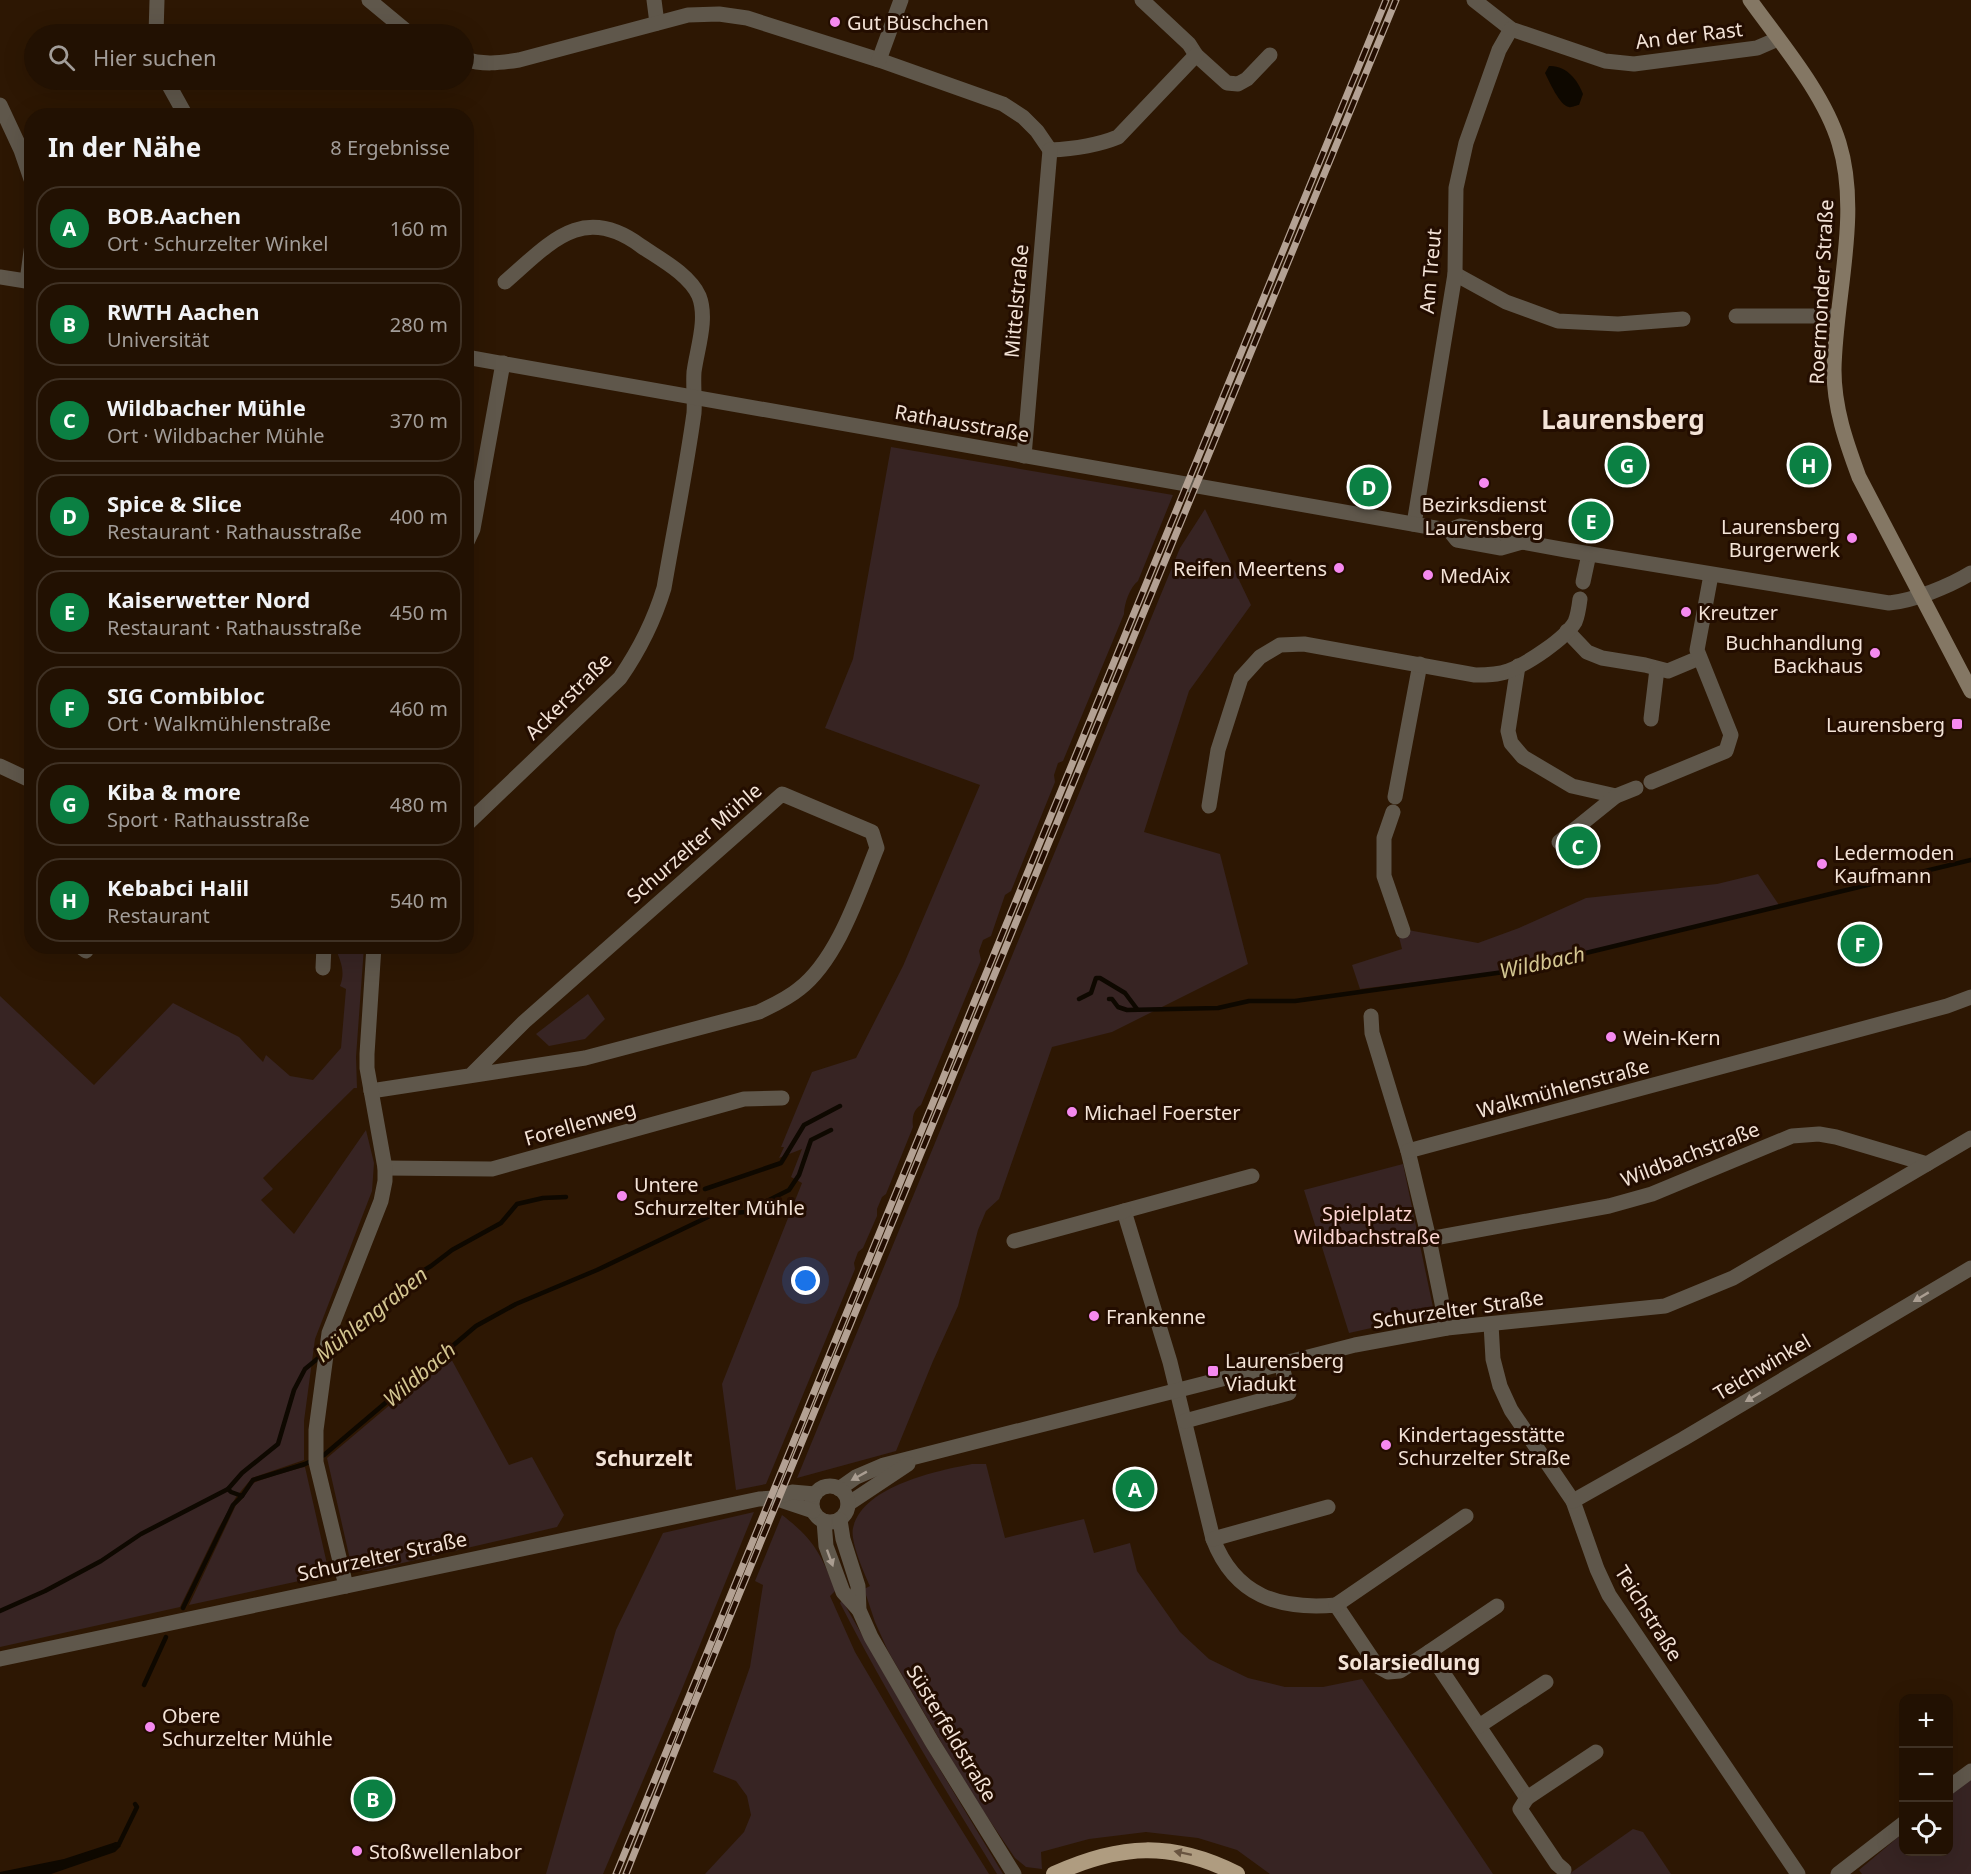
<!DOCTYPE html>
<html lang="de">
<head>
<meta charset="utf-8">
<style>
  body { margin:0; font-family:"Noto Sans",sans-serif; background:#2e1f11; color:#f1f3f6 }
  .controls { position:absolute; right:18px; bottom:18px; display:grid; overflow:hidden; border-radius:12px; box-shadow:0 6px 24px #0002 }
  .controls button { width:54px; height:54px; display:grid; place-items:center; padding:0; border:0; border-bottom:2px solid #3f3124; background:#221102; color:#f1f3f6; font:30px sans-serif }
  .you { position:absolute; left:806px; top:1281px; width:21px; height:21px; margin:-15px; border:4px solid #fff; border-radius:50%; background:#1a73e8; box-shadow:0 0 0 9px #1a73e833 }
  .badge { display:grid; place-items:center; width:39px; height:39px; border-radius:50%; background:#0b8043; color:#fff; font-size:20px; font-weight:700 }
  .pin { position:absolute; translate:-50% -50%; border:3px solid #fff; box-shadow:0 2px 6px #0006 }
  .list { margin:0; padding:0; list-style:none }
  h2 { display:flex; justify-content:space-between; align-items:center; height:78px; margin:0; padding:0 24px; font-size:26px }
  h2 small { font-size:20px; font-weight:400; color:#a29d99 }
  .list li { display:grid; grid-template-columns:39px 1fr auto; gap:18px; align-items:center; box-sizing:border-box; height:84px; margin:0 12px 12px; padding:0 12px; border:2px solid #3f3124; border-radius:24px }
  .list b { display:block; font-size:22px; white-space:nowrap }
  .list p { margin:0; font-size:20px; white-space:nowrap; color:#a29d99 }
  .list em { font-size:20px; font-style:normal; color:#a29d99 }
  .icon { flex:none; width:33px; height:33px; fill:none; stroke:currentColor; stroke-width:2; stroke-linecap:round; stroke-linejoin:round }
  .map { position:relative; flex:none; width:1971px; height:1874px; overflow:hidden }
  .search { position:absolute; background:#221102; box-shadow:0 6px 24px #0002; left:24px; top:24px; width:450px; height:66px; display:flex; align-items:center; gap:15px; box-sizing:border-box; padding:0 21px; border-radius:33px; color:#a29d99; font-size:22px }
  .panel { position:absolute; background:#221102; box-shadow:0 6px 24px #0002; left:24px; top:108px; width:450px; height:846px; border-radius:24px }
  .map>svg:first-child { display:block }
  .green { fill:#372423 }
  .water { fill:#0e0800 }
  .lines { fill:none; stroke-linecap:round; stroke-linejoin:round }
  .stream { stroke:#0e0800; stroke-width:4.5 }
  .minor { stroke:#5f574b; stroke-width:15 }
  .tertiary { stroke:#5f574b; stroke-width:15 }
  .secondary { stroke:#847764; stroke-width:15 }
  .trunk { stroke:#af9c80; stroke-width:16 }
  .rail-casing { stroke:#b3a193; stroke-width:7 }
  .rail { stroke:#230d00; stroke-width:4.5; stroke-dasharray:14; stroke-linecap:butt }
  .oneway { fill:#a99d91 }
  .oneway2 { fill:#695440 }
  .poi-dot { fill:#f589ef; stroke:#230d00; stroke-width:2 }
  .labels { text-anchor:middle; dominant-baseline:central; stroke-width:6; stroke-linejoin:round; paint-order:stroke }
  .poi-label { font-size:20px; fill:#f3e3d7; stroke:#230d00; text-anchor:start }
  .street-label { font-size:20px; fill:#f3e3d7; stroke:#230d00 }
  .park-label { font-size:20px; fill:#fbd5d2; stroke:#230d00 }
  .water-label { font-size:21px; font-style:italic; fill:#d4c691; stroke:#230d00 }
  .neighbourhood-label { font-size:21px; font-weight:bold; fill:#f3e3d7; stroke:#230d00 }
  .district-label { font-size:26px; font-weight:bold; fill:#f3e3d7; stroke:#230d00 }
</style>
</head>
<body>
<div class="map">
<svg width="1971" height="1874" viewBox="0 0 1971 1874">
  <rect width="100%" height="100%" fill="#2d1703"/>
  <g class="green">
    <path d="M 891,447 L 1173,495 L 1138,581 C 1130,587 1124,604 1124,614 L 1063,761 L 1058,763 L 1054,775 L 1055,782 L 1011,891 L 1005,895 L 991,936 L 983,940 L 979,951 L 981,960 L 921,1105 C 913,1110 912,1118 913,1127 L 886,1194 L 882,1197 L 877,1209 L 877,1216 L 863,1248 L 858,1252 L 854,1263 L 855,1269 L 766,1484 L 736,1490 L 722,1384 L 802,1183 L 791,1177 L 802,1149 L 779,1158 L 784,1147 L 781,1147 L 812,1072 L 856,1058 L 903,966 L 980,785 L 825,728 L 853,659 Z"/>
    <path d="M 1205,509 L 1251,605 L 1189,691 L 1144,832 L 1220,854 L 1248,964 L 1112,1032 L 1052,1047 L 999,1199 L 986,1211 L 978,1230 L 958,1306 L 933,1361 L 896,1451 L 797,1478 L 1180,548 Z"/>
    <path d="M 1758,874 L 1779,905 L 1510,970 L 1360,989 L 1352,965 L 1402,949 L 1398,933 L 1408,930 L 1478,943 L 1519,928 L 1586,898 L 1717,884 Z"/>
    <path d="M 335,947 L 364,947 L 356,1057 L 357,1088 L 354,1088 L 263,1178 L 273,1189 L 261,1200 L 294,1234 L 366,1130 L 374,1163 L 372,1191 L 315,1339 L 304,1421 L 304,1460 L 252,1478 L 236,1497 L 218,1529 L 180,1607 L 0,1647 L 0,996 L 94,1085 L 173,1003 L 239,1037 L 263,1062 L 266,1055 L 290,1076 L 313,1080 L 341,1048 L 346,989 L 340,986 C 346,971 340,960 335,947 Z"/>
    <path d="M 588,994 L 605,1019 L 585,1039 L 549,1046 L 536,1034 Z"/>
    <path d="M 1403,1164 L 1434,1312 L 1427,1319 L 1398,1322 L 1349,1333 L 1304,1190 Z"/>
    <path d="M 449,1355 L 509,1465 L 532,1457 L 564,1515 L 557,1527 L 368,1571 L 359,1570 L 351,1564 L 327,1458 Z"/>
    <path d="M 972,1464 L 986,1464 L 1005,1538 L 1084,1519 L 1094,1553 L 1130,1543 L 1137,1571 L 1180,1632 L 1209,1659 L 1248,1678 L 1285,1687 L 1323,1687 L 1362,1679 L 1493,1874 L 1270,1874 L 1237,1850 L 1198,1838 L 1146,1832 L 1089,1839 L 1041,1852 L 1042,1869 L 1026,1867 L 1015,1858 L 969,1790 L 888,1651 L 875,1622 L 864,1589 L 870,1586 C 864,1573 850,1541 853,1528 C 863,1486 936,1471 972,1464 Z"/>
    <path d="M 305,1467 L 327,1564 L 327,1575 L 189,1605 L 236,1505 C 245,1498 248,1488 254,1483 C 258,1480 299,1468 305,1467 Z"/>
    <path d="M 754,1512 L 682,1689 L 603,1874 L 546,1874 L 616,1630 L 663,1533 Z"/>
    <path d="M 782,1515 C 815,1540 820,1554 836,1590 L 830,1596 L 855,1652 L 933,1784 L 989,1874 L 705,1874 L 744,1832 L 751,1815 L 747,1796 L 736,1781 L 713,1772 L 750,1667 L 763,1585 L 755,1581 Z"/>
    <path d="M 842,1600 L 927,1748 L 1003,1874 L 997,1874 C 942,1785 888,1696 840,1603 Z"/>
    <path d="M 1971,1778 L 1971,1874 L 1862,1874 L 1859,1870 L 1903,1833 L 1904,1852 L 1948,1852 L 1949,1796 Z"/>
    <path d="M 1633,1829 L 1643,1832 L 1671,1874 L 1569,1874 Z"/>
  </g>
  <g class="water">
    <path d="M 1549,66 C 1566,65 1578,80 1583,94 L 1579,105 C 1577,105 1571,108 1569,107 C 1560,106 1549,81 1545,73 Z"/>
    <path d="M 116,1842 L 121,1846 L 115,1852 L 51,1874 L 0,1874 L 0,1872 L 64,1859 Z"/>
  </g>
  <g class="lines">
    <g class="stream">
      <path d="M 1079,999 L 1091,993 L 1096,978 L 1100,978 L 1125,993 L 1137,1009"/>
      <path d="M 1109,999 L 1112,999 L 1118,1007 L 1127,1010 L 1218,1008 L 1249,1001 L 1295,1001 L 1511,971 L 1971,860"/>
      <path d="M 705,1189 L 781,1163 L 804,1125 L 840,1106"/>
      <path d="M 331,1348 L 403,1283 L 431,1266 L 452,1250 L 501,1223 L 517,1204 L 543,1198 L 566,1197"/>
      <path d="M 228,1489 L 231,1492 L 242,1496 L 253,1480 L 305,1464 L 324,1455 L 476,1326 L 516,1304 L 597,1270 L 712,1215 L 745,1212 L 789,1190 L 799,1175 L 811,1140 L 831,1130"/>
      <path d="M 183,1608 L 233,1505 L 242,1496"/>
      <path d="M 0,1611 L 45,1591 L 101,1561 L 141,1534 L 228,1489 L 242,1473 L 278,1444 L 294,1390 L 305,1369 L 322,1355"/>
      <path d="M 144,1685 L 166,1637"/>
      <path d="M 115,1845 L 119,1844 L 137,1807 L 135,1804"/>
    </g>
    <g class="minor">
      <path d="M 369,0 L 410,34"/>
      <path d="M 654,0 L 657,23"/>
      <path d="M 1142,0 L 1189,44 L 1196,55 L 1227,83 L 1238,84 L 1247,79 L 1270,55"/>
      <path d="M 1474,0 L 1511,29 L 1605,61 L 1634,64 L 1757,48 L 1778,39"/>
      <path d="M 156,34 L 157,0"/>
      <path d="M 464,59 C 483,65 499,63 519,60 L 688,15 L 719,14 L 747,18 L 879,60 L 1003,104 L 1023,117 L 1037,131 L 1050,150 C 1073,149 1096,146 1118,137 L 1196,55"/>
      <path d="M 879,60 L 901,0"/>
      <path d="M 166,80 L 186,116"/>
      <path d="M 0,105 L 21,150 L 32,182"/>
      <path d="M 1455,274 L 1506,302 L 1558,321 L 1618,324 L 1683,319"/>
      <path d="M 27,281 L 32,244"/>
      <path d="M 1736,316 L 1837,316"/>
      <path d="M 1024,456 L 1050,150"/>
      <path d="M 1414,524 L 1455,274 L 1456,188 L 1466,143 L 1499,50 L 1511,29"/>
      <path d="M 466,544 L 473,529 L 503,363"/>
      <path d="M 1583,582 L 1589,554"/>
      <path d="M 1567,631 L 1587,652 L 1602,658 L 1645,665 L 1668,671 L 1699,658"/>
      <path d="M 1518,666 L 1508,731 L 1511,743 L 1523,757 L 1572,786 L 1616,796"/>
      <path d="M 1651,719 L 1657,669"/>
      <path d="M 0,766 L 32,781"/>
      <path d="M 1651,782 L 1726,751 L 1731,735 L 1697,650 L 1711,575"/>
      <path d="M 1395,797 L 1420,664"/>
      <path d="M 1209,806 L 1218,750 L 1241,678 L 1260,657 L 1280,645 L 1304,644 L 1475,675 C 1486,675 1498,675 1508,671 C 1527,664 1565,639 1575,622 C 1578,615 1579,607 1580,599"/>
      <path d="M 1393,812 L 1384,838 L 1384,876 L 1403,931"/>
      <path d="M 466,825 L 620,678 C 640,649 654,621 664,588 C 674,530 686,471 694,413 C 695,400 693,386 694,372 C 697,349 708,319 699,296 C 689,274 660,259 641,246 C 582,202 549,244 505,282"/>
      <path d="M 1559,842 L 1616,796 L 1636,788"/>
      <path d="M 79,946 L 86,951"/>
      <path d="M 323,968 L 324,946"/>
      <path d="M 1371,1016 L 1372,1033 L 1408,1151 L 1429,1239 L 1447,1328"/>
      <path d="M 371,1091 L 585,1058 L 759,1012 C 773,1005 787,999 799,989 C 838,959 859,892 877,848 L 872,832 L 782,794 L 524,1022 L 472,1074"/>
      <path d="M 1408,1151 L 1947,1006 L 1971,997"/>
      <path d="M 385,1168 L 492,1169 L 744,1099 L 782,1098"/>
      <path d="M 1252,1176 L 1124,1211 L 1170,1362 L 1213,1539 C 1235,1596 1279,1610 1336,1605 L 1377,1666 L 1388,1672 L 1400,1671 L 1429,1652 L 1527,1798 L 1520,1809 L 1557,1864 L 1564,1870"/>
      <path d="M 1429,1239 L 1609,1206 L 1652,1194 L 1792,1136 L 1819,1134 L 1836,1137 L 1927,1164"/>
      <path d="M 1014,1241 L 1124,1211"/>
      <path d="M 1491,1324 L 1493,1359 L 1500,1386 L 1511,1410 L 1573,1501 L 1597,1569 L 1609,1595 L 1798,1874"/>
      <path d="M 1185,1421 L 1289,1393 L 1281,1363"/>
      <path d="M 839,1489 L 856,1477 L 884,1465 L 1355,1345 L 1447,1328 L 1665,1306 L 1733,1278 L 1971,1138"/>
      <path d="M 1573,1501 L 1683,1439 L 1971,1268"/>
      <path d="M 848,1504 L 908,1464"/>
      <path d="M 1213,1539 L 1328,1507"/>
      <path d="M 346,1586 L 316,1462 L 316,1430 L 329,1333 L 381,1201 L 385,1181 L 385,1168 L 367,1068 L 367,1054 L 374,946"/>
      <path d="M 1336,1605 L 1466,1516"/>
      <path d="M 1429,1652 L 1497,1606"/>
      <path d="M 1479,1726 L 1546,1682"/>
      <path d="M 1948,1788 L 1971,1771"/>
      <path d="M 1527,1798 L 1596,1752"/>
      <path d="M 1838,1874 L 1904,1823"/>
    </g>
    <g class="tertiary">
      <path d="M 0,277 L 32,282"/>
      <path d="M 466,357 L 1441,529 L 1449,530 L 1460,526 L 1483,530 L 1513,535 L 1522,542 L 1566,550 L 1889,603 C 1913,601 1950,586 1971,573"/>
      <path d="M 1449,530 L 1457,540 L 1501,548 L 1522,542"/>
      <circle cx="830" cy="1504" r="18"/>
      <path d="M 774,1498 L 813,1511"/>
      <path d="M 840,1520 L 843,1539 L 858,1586 L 859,1610 L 871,1637 L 932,1742 L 1014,1874"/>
      <path d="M 824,1521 L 826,1546 L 843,1592 L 859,1610"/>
      <path d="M 0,1659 L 759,1499 L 774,1498 L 792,1492 L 815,1494"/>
    </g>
    <path class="secondary" d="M 1750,0 C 1780,42 1824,93 1839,143 C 1861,214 1835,297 1834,370 C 1834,408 1846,442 1859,477 L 1971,691"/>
    <path class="trunk" d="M 1054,1874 C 1120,1844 1172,1841 1237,1874"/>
    <g class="rail-casing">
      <g id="rail">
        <path d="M 616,1874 L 1386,0"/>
        <path d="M 626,1874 L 689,1716 L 1396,0"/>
      </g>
    </g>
    <use href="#rail" class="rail"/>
  </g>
  <defs><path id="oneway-solid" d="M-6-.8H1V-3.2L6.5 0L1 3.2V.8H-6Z" transform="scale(1.5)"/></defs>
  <g class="oneway">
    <use href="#oneway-solid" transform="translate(1921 1297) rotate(149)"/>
    <use href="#oneway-solid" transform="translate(1753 1397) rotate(149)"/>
    <use href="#oneway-solid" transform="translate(859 1476) rotate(151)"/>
    <use href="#oneway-solid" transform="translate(830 1558) rotate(70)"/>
  </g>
  <use class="oneway2" href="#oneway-solid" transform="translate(1183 1853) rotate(-168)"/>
  <g class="poi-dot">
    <circle cx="835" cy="22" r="6"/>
    <circle cx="1484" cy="483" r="6"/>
    <circle cx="1852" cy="538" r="6"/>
    <circle cx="1339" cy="568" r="6"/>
    <circle cx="1428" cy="575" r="6"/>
    <circle cx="1686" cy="612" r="6"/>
    <circle cx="1875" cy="653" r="6"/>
    <rect x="1951" y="718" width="12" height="12" rx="3"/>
    <circle cx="1822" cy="864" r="6"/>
    <circle cx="1611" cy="1037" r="6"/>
    <circle cx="1072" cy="1112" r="6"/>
    <circle cx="622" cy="1196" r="6"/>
    <circle cx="1094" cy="1316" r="6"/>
    <rect x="1207" y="1365" width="12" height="12" rx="3"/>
    <circle cx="1386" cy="1445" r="6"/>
    <circle cx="150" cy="1727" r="6"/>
    <circle cx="357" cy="1851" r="6"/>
  </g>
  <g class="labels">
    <g class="poi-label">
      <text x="847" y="22">Gut Büschchen</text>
      <text x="1484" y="504" text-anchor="middle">Bezirksdienst<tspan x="1484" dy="23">Laurensberg</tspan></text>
      <text x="1840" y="526" text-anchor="end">Laurensberg<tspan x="1840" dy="23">Burgerwerk</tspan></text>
      <text x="1327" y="568" text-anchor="end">Reifen Meertens</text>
      <text x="1440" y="575">MedAix</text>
      <text x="1698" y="612">Kreutzer</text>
      <text x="1863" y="642" text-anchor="end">Buchhandlung<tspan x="1863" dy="23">Backhaus</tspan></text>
      <text x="1945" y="724" text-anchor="end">Laurensberg</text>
      <text x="1834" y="852">Ledermoden<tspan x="1834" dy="23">Kaufmann</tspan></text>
      <text x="1623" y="1037">Wein-Kern</text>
      <text x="1084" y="1112">Michael Foerster</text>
      <text x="634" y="1184">Untere<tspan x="634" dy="23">Schurzelter Mühle</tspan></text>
      <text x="1106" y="1316">Frankenne</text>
      <text x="1225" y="1360">Laurensberg<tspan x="1225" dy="23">Viadukt</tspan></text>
      <text x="1398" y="1434">Kindertagesstätte<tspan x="1398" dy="23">Schurzelter Straße</tspan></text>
      <text x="162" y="1715">Obere<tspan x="162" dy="23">Schurzelter Mühle</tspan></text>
      <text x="369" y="1851">Stoßwellenlabor</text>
    </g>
    <g class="street-label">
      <text transform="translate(1689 35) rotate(-7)">An der Rast</text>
      <text transform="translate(1430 271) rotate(-85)">Am Treut</text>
      <text transform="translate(1821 292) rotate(-87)">Roermonder Straße</text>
      <text transform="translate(1016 301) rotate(-85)">Mittelstraße</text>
      <text transform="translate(962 423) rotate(10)">Rathausstraße</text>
      <text transform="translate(568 696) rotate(-45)">Ackerstraße</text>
      <text transform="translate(694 843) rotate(-41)">Schurzelter Mühle</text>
      <text transform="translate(1563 1088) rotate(-15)">Walkmühlenstraße</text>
      <text transform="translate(580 1123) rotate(-16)">Forellenweg</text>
      <text transform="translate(1690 1154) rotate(-21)">Wildbachstraße</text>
      <text transform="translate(1458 1309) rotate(-8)">Schurzelter Straße</text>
      <text transform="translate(1762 1367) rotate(-31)">Teichwinkel</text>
      <text transform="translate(382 1556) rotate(-12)">Schurzelter Straße</text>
      <text transform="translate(1649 1613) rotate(58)">Teichstraße</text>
      <text transform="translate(952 1733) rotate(59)">Süsterfeldstraße</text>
    </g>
    <g class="park-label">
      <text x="1367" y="1213">Spielplatz<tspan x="1367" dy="23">Wildbachstraße</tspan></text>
    </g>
    <g class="water-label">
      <text transform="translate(1542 962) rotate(-12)">Wildbach</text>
      <text transform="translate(371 1314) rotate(-39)">Mühlengraben</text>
      <text transform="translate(419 1374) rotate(-40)">Wildbach</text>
    </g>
    <g class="neighbourhood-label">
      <text x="644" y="1458">Schurzelt</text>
      <text x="1409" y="1662">Solarsiedlung</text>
    </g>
    <g class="district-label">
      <text x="1623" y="419">Laurensberg</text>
    </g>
  </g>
</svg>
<div class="controls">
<button>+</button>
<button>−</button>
<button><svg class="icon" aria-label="locate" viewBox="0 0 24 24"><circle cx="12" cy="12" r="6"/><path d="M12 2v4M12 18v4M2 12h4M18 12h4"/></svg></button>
</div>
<div class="you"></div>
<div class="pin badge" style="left:1135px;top:1489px">A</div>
<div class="pin badge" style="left:373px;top:1799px">B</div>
<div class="pin badge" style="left:1578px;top:846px">C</div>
<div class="pin badge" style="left:1369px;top:487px">D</div>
<div class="pin badge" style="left:1591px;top:521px">E</div>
<div class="pin badge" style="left:1860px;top:944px">F</div>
<div class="pin badge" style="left:1627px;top:465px">G</div>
<div class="pin badge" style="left:1809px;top:465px">H</div>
<div class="search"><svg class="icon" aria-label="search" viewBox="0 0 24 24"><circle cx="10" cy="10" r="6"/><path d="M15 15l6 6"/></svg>Hier suchen</div>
<section class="panel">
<h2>In der Nähe<small>8 Ergebnisse</small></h2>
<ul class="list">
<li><span class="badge">A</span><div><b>BOB.Aachen</b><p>Ort · Schurzelter Winkel</p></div><em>160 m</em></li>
<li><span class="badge">B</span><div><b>RWTH Aachen</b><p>Universität</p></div><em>280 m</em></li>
<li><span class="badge">C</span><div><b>Wildbacher Mühle</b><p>Ort · Wildbacher Mühle</p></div><em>370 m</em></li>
<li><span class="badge">D</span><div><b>Spice &amp; Slice</b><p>Restaurant · Rathausstraße</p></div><em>400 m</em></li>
<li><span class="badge">E</span><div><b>Kaiserwetter Nord</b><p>Restaurant · Rathausstraße</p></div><em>450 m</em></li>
<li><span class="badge">F</span><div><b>SIG Combibloc</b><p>Ort · Walkmühlenstraße</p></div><em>460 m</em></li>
<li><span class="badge">G</span><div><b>Kiba &amp; more</b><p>Sport · Rathausstraße</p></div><em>480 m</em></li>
<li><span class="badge">H</span><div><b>Kebabci Halil</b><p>Restaurant</p></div><em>540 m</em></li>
</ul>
</section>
</div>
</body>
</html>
